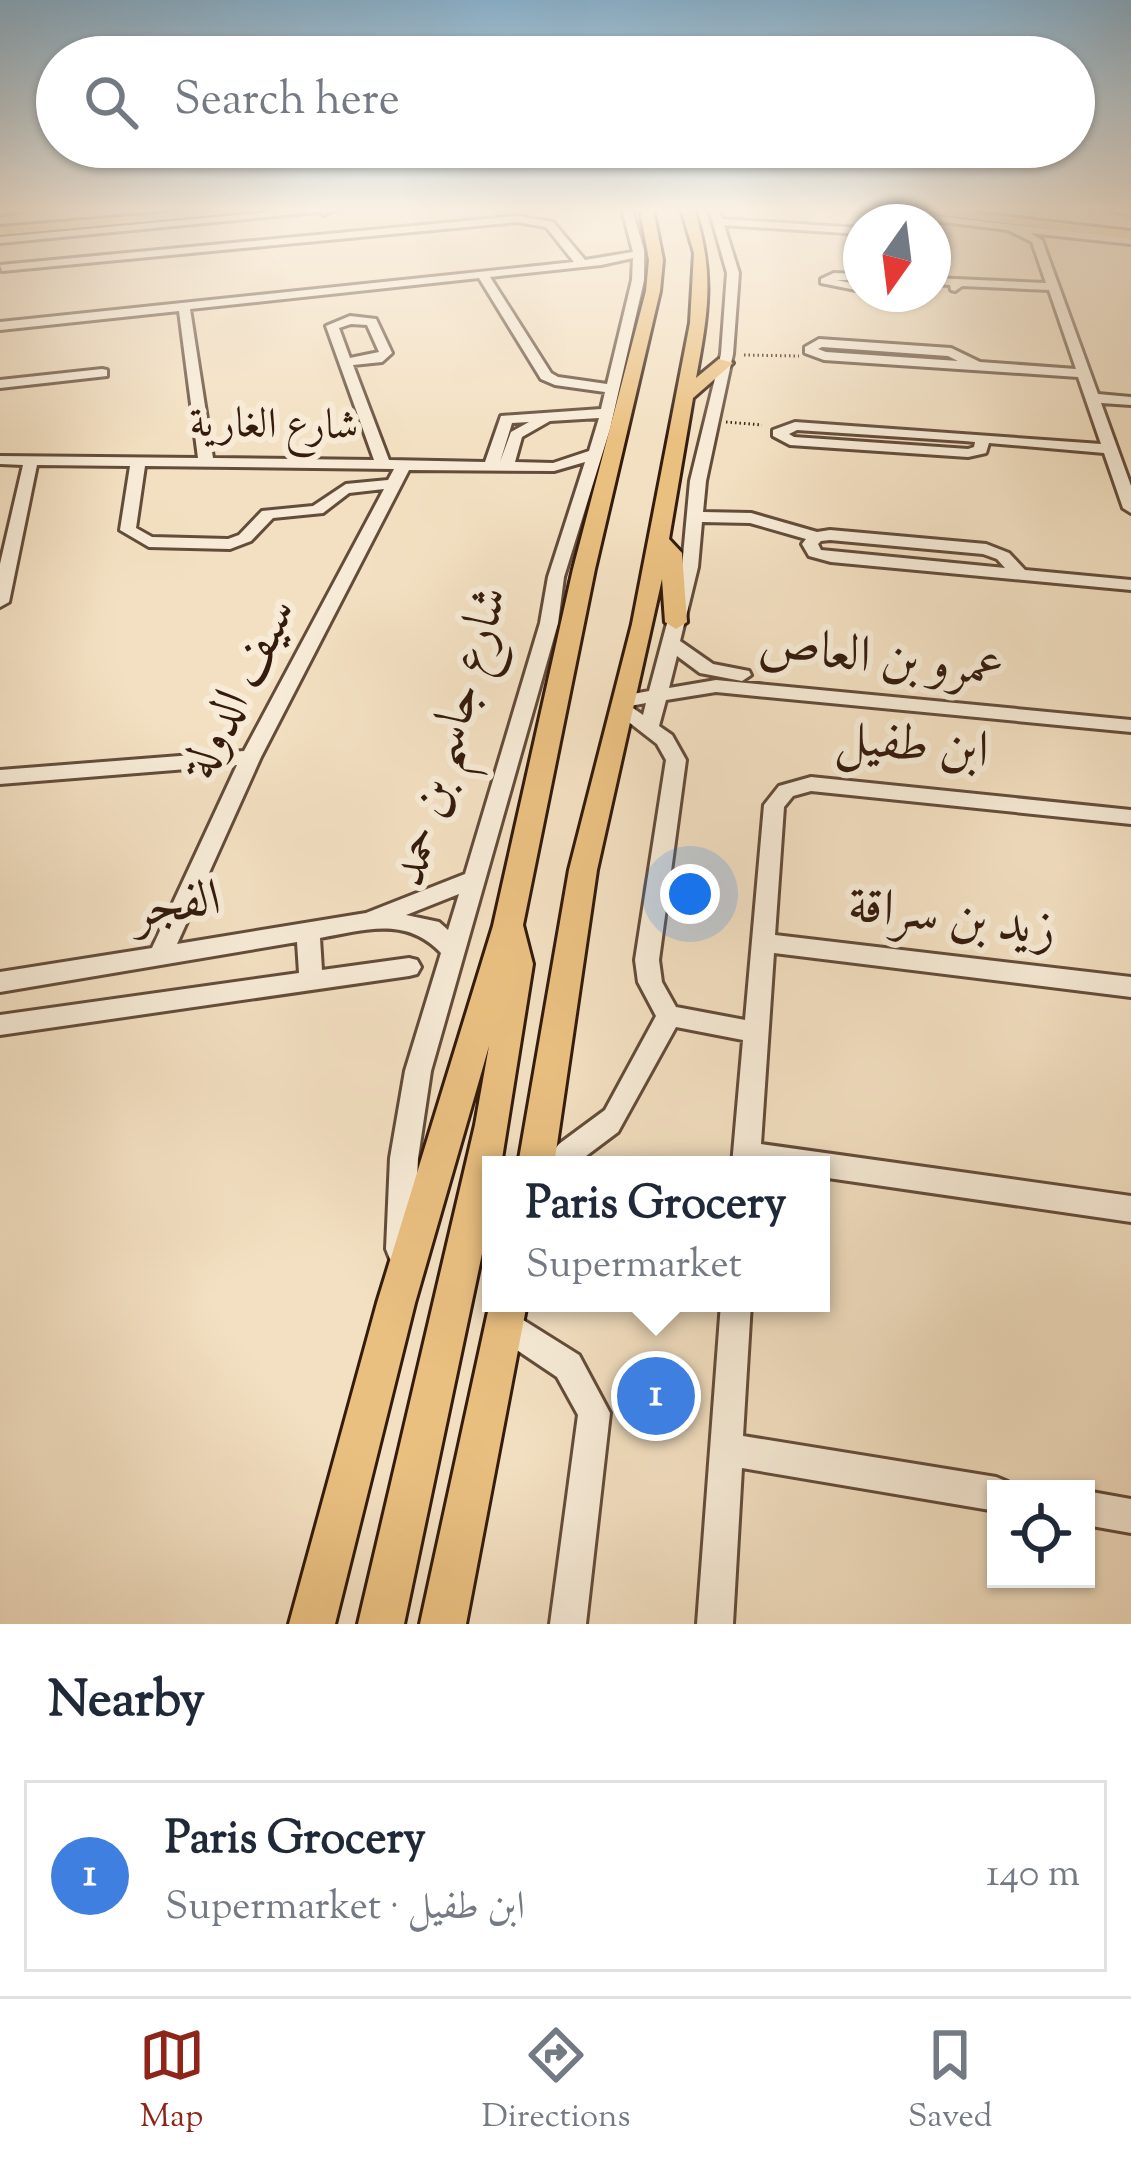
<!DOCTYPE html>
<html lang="en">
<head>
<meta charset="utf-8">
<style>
  body { margin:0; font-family:"Sorts Mill Goudy",Amiri,serif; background:#f2f2f3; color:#1f2937 }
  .controls { position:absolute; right:36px; bottom:36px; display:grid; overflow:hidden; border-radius:0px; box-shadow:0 3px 9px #0004 }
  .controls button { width:108px; height:108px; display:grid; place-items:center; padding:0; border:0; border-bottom:3px solid #e0e1e3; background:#fff; color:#1f2937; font:60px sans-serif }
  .compass { position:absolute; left:843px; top:204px; width:108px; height:108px; border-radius:50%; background:#fff; box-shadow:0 3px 9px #0004; rotate:194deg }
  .you { position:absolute; left:690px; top:894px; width:42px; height:42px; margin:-30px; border:9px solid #fff; border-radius:50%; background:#1a73e8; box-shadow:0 0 0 18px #1a73e833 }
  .badge { display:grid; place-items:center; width:78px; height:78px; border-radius:50%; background:#8f2418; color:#fff; font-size:39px; font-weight:700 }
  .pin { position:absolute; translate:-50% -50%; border:6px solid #fff; box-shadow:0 3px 12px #0006 }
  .popup { position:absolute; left:482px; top:1156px; width:348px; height:156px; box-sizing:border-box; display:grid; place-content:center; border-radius:0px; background:#fff; filter:drop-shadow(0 3px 9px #0005); font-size:39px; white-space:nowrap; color:#747a83 }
  .popup b { font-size:45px; color:#1f2937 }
  .popup::after { content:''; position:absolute; left:50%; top:100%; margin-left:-24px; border:24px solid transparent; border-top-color:#fff }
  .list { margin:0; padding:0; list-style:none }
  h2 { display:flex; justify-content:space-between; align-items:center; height:156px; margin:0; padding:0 48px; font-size:51px }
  h2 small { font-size:39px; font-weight:400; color:#747a83 }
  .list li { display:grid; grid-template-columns:78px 1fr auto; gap:36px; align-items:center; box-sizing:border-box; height:192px; margin:0 24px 24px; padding:0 24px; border:3px solid #e0e1e3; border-radius:0px }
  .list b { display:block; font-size:45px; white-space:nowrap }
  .list p { margin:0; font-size:39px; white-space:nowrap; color:#747a83 }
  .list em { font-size:39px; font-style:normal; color:#747a83 }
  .icon { flex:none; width:66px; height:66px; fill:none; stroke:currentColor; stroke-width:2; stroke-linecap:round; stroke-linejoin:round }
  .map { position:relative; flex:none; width:1131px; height:1624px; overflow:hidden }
  .search { position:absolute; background:#fff; box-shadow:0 3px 9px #0004; left:36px; right:36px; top:36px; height:132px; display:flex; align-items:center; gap:30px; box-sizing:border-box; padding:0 42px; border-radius:66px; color:#747a83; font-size:45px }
  .sheet { height:372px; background:#fff }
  nav { display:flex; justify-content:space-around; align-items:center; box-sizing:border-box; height:168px; border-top:3px solid #e0e1e3; background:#fff; font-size:33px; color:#747a83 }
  nav a { display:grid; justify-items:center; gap:6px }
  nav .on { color:#8f2418 }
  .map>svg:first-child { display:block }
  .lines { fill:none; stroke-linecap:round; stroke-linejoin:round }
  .minor-casing { stroke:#644c3a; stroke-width:6 }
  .major-casing { stroke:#341b0d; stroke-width:6 }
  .path { stroke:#341b0d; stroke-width:3; stroke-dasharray:1.5 3; stroke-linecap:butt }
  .minor { fill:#f7ebd7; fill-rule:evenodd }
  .major { fill:#eac081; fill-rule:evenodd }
  .labels { text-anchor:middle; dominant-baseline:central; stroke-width:12; stroke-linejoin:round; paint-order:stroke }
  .far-street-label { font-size:42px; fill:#341b0d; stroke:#f7ebd7 }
  .street-label { font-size:51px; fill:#341b0d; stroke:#f7ebd7 }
</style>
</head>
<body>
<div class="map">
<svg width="1131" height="1624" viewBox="0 0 1131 1624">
  <rect width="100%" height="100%" fill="#f3e0c2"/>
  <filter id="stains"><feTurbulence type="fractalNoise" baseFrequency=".00167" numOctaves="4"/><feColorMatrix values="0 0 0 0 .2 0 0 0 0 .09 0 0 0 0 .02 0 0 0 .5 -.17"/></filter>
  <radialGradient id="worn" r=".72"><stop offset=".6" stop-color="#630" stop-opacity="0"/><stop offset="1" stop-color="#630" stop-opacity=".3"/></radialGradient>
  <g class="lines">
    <g class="minor-casing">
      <g id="minor">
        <path d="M 0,209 L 29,209 L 0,215 Z"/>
        <path d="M 303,209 L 347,209 L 0,243 L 0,237 Z"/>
        <path d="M 622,209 L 632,209 L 644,250 L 644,280 L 610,429 L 564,577 L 558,623 L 431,1071 L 418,1158 L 414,1249 L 410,1259 L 400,1263 L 390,1259 L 386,1249 L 390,1158 L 405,1071 L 441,953 C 406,916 365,930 320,938 L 322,970 L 409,958 L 417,960 L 421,967 L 417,974 L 409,976 L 0,1035 L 0,1015 L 299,973 L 297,942 L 0,992 L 0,972 L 152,948 L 237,765 L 0,784 L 0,770 L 244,751 L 384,489 L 349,493 L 323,513 L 273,518 L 251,541 L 230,549 L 149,547 L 120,530 L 130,466 L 37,465 L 9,602 L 0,607 L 0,564 L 23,465 L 0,464 L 0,456 L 198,458 L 179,311 L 0,330 L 0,322 L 574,262 L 546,227 L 517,222 L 2,271 L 0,265 L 517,216 L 553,222 L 585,260 L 633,252 ZM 633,258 L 632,280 L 607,384 L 558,377 L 551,373 L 490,277 L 601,265 ZM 479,278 L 541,379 L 555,385 L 605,392 L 601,409 L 501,416 L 485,462 L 389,460 L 353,365 L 382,362 L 392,353 L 376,319 L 350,316 L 326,326 L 374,460 L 213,458 L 190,309 ZM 351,324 L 367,325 L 379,352 L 350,358 L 339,328 ZM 599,418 L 589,451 L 553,463 L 515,462 L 522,437 L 550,421 ZM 529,422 L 511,432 L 500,462 L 512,423 ZM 585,462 L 548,577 L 540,623 L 465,874 L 366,913 L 177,944 L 261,757 L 409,470 L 554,471 ZM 145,466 L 394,469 L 388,480 L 346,484 L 313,506 L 262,511 L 239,535 L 228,539 L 152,537 L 136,528 ZM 459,894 L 448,930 L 439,922 L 406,915 Z"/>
        <path d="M 709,209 L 719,209 L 722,219 L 861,228 L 861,234 L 724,225 L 739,273 L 733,354 L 706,481 L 703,512 L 751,513 L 817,532 L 830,530 L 986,544 L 1009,553 L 1025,570 L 1131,580 L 1131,590 L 831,562 L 809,556 L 802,544 L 806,539 L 750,523 L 702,522 L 698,567 L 680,641 L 713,664 L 749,671 L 751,675 L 742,681 L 700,673 L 677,656 L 669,688 L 716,680 L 1131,720 L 1131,732 L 716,692 L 666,700 L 659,726 L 672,735 L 686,760 L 659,960 L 662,982 L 676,1007 L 745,1020 L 764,805 L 779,786 L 811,777 L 1131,810 L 1131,824 L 811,791 L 793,796 L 784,807 L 775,935 L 1131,977 L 1131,997 L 774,953 L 761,1144 L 1131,1196 L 1131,1222 L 821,1177 L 821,1165 L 732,1165 L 743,1040 L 676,1027 L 618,1132 L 574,1165 L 542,1165 L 559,1144 L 605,1110 L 656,1016 L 638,982 L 635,960 L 666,760 L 657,744 L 612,709 L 617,697 L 649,691 L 682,567 L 690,481 L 721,354 L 727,273 ZM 830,540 L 983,554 L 997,559 L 1005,568 L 821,550 L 818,544 L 821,541 ZM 646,703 L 643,715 L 630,706 Z"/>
        <path d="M 838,209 L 875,209 L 1131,238 L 1131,244 L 1030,233 L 1042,240 L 1098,394 L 1131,397 L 1131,405 L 1101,403 L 1131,486 L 1131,513 L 1123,508 L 1104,453 L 989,443 L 986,453 L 968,457 L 790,445 L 773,436 L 773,430 L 795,422 L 1101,444 L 1078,377 L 824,360 L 805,353 L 805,347 L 819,339 L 951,348 L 980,362 L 1076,369 L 1049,290 L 962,286 L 955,291 L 951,290 L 950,285 L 933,284 L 933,278 L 1046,283 L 1032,242 L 1008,230 ZM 822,347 L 948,356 L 958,361 L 826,352 L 818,349 ZM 797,430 L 964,441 L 975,442 L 974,447 L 968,449 L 794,437 L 789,434 Z"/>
        <path d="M 1103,209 L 1131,209 L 1131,215 Z"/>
        <path d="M 834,273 L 861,274 L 861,280 L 836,280 L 861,285 L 861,291 L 821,283 L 821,279 Z"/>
        <path d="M 102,369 L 107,370 L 107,376 L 0,388 L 0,380 Z"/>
        <path d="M 721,1303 L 751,1303 L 743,1436 L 996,1477 L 1008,1482 L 1011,1489 L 996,1489 L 996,1511 L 742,1468 L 733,1624 L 697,1624 Z"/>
        <path d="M 504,1308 L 579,1355 L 610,1413 L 586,1624 L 550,1624 L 578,1415 L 557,1377 L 493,1334 L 489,1323 L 493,1312 Z"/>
        <path d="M 1086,1491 L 1131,1499 L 1131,1533 L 1086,1525 Z"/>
      </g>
    </g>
    <g class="major-casing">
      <g id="major">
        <path d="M 216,209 L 277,209 L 0,235 L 0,227 Z"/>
        <path d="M 318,209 L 335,209 L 324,215 Z"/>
        <path d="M 640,209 L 653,209 L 663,260 L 660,291 L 595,569 L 523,925 L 533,964 L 501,1165 L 491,1165 L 491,1211 L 404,1624 L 358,1624 L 475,1125 L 489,1046 L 415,1303 L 335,1624 L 289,1624 L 377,1303 L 493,926 L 573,569 L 646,291 L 649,260 Z"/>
        <path d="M 681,209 L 694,209 C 715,273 708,313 696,378 L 719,359 L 733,363 L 693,398 L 669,539 L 682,553 L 687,622 L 676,629 L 665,622 L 662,579 L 597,870 L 554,1165 L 518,1165 L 569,870 L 632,624 L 690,323 L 694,253 Z"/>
        <path d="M 895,209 L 940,209 L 1131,231 L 1131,239 Z"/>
        <path d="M 491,1298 L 491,1303 L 527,1303 L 466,1624 L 420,1624 Z"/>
      </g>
    </g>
    <g class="path">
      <path d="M 744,355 L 799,356"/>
      <path d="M 726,422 L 762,425"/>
    </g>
    <use href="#minor" class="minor"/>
    <use href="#major" class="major"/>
  </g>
  <linearGradient id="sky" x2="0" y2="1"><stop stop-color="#8ab7d6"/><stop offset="0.48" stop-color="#faf1e4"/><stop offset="1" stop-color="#faf1e4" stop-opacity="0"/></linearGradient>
  <rect width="1131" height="437" fill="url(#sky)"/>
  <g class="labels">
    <g class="far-street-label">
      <text transform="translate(274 427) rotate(1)">شارع الغارية</text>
    </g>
    <g class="street-label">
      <text transform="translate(881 660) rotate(6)">عمرو بن العاص</text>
      <text transform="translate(241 689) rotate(-63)">سيف الدولة</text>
      <text transform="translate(452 737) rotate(-74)">شارع جاسم بن حمد</text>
      <text transform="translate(912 747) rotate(5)">ابن طفيل</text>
      <text transform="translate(177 907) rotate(-9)">الفجر</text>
      <text transform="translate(952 920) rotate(7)">زيد بن سراقة</text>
    </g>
  </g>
  <rect width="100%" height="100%" filter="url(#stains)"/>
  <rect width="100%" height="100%" fill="url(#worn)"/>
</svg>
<div class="controls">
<button><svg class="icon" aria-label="locate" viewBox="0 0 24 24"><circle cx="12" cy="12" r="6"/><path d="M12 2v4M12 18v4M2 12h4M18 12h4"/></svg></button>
</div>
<svg class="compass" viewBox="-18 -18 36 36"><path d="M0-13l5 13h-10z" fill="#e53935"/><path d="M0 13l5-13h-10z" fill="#747a83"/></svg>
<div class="you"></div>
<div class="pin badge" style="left:656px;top:1396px;background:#3f7fe0">1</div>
<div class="popup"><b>Paris Grocery</b>Supermarket</div>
<div class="search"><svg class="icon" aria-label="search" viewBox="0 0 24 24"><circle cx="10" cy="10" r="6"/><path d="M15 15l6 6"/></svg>Search here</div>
</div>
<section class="sheet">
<h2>Nearby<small></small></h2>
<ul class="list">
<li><span class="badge" style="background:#3f7fe0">1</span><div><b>Paris Grocery</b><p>Supermarket · ابن طفيل</p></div><em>140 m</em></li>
</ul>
</section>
<nav>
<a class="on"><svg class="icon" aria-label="map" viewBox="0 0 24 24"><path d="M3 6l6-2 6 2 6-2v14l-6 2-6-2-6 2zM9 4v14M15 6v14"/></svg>Map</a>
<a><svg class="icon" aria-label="directions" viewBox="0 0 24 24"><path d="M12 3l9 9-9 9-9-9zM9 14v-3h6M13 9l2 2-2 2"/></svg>Directions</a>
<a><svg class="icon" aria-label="saved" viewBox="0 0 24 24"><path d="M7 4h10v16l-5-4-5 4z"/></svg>Saved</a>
</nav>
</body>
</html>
